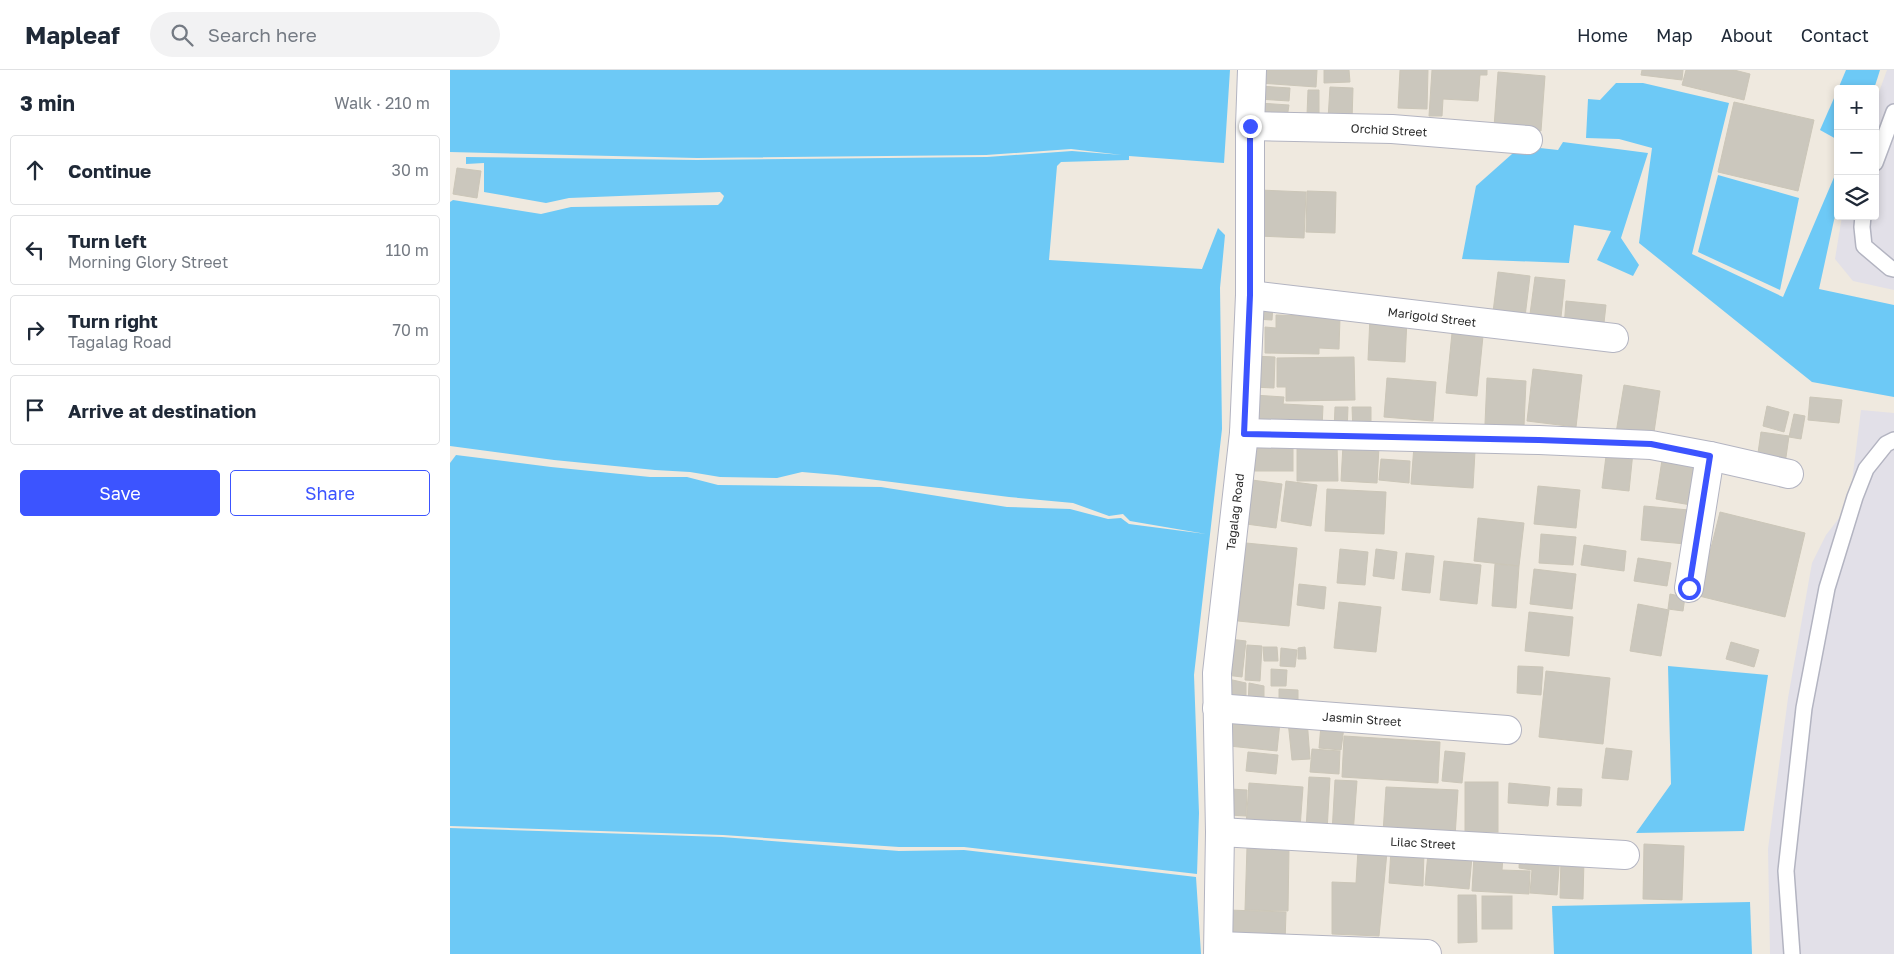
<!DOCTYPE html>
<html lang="en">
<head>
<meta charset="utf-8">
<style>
  body { margin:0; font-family:"Golos Text",sans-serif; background:#f2f2f3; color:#1f2937 }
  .controls { position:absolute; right:15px; top:15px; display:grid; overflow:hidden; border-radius:5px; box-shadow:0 2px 8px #0003 }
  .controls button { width:45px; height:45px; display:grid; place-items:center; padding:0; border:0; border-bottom:1px solid #e0e1e3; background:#fff; color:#1f2937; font:25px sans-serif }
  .stop { position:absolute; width:15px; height:15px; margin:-11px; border:4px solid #3c54ff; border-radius:50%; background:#fff }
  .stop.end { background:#3c54ff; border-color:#fff; box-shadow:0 1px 5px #0008 }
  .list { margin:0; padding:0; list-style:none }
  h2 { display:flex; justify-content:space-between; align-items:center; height:65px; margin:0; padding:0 20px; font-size:21px }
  h2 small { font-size:16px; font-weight:400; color:#747a83 }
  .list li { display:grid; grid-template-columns:32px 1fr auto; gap:15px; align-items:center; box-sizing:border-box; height:70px; margin:0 10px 10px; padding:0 10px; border:1px solid #e0e1e3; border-radius:5px }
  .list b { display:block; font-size:19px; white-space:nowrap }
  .list p { margin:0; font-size:16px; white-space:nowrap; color:#747a83 }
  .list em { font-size:16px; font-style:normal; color:#747a83 }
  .actions { display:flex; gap:10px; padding:15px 20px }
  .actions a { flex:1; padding:11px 0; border:1px solid #3c54ff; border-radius:5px; text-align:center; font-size:18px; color:#3c54ff }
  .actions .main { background:#3c54ff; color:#fff }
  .icon { flex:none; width:28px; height:28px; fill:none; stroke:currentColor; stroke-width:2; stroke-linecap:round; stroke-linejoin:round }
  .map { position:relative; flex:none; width:1444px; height:884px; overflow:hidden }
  header { display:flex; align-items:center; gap:30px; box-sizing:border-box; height:70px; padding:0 25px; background:#fff; border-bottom:1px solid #e0e1e3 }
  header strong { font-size:24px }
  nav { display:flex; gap:28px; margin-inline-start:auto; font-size:18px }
  .search { width:350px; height:45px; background:#f2f2f3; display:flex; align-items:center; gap:12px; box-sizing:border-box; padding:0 18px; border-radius:28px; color:#747a83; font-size:19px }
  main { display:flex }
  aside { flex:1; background:#fff }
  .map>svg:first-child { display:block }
  .industrial { fill:#e2e0e8 }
  .water { fill:#6dc9f6 }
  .building { fill:#cbc7bd; stroke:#cbc6b8 }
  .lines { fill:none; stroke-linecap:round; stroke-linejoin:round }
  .service-casing { stroke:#b3b4c1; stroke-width:18 }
  .minor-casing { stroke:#b3b4c1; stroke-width:30 }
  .service { stroke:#fff; stroke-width:15 }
  .minor { stroke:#fff; stroke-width:28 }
  .route { stroke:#3c54ff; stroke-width:6 }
  .labels { text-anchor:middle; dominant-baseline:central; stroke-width:4; stroke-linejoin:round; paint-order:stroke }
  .street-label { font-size:12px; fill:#2d2d2d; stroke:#fff }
</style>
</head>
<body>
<header>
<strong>Mapleaf</strong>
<div class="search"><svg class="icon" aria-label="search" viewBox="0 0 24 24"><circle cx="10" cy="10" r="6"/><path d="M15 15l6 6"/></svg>Search here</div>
<nav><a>Home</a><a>Map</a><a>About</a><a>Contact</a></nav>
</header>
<main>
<aside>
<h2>3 min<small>Walk · 210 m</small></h2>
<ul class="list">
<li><svg class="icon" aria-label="ahead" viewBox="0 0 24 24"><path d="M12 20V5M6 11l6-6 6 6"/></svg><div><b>Continue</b></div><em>30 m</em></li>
<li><svg class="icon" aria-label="left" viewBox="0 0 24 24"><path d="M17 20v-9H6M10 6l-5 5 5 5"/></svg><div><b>Turn left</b><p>Morning Glory Street</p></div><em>110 m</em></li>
<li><svg class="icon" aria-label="right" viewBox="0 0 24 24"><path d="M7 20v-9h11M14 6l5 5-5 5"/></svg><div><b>Turn right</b><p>Tagalag Road</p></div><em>70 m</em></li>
<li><svg class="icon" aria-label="arrive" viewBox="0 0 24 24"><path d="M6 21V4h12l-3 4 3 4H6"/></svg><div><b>Arrive at destination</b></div></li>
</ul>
<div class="actions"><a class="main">Save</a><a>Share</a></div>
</aside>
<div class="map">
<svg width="1444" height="884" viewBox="0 0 1444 884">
  <rect width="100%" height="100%" fill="#efe9df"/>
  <g class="industrial">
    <path d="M 1437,0 L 1444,0 L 1444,220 L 1403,211 L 1385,189 L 1392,146 L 1425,146 L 1425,33 Z"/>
    <path d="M 1411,340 L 1444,343 L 1444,884 L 1320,884 L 1318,779 L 1338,628 L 1362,493 L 1376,465 L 1399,435 Z"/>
  </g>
  <g class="water">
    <path d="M 0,0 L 780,0 L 774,93 L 679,86 L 679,90 L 611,92 L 607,96 L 599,190 L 752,199 L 768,158 L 775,165 L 770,218 L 772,359 L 744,605 L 749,743 L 747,804 L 514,777 L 449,777 L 273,765 L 0,756 L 0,393 L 6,385 L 101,397 L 200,407 L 237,407 L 268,415 L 431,417 L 557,437 L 620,439 L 658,449 L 671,448 L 679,454 L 756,464 L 680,451 L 673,444 L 659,446 L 623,433 L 559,427 L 387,405 L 352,402 L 327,408 L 270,407 L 240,402 L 205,400 L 104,390 L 0,376 L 0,132 L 3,130 L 91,144 L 121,137 L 268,135 L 272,131 L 274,126 L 270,122 L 119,128 L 96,133 L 34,122 L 34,93 L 16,94 L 16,87 L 247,90 L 537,87 L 622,81 L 672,85 L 621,79 L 536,85 L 247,88 L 0,82 Z"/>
    <path d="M 1396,0 L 1430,0 L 1424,19 L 1388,19 Z"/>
    <path d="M 1166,13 L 1193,13 L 1279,33 L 1242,184 L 1333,227 L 1388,98 L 1388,132 L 1369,219 L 1444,235 L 1444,327 L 1362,312 L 1189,173 L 1202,78 L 1169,69 L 1136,68 L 1138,29 L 1150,30 Z"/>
    <path d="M 1388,19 L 1388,70 L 1370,60 Z"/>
    <path d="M 1113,72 L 1198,83 L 1171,168 L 1189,195 L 1183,206 L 1147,190 L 1161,161 L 1124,155 L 1119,193 L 1012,189 L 1026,116 L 1071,76 L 1108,80 Z"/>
    <path d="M 1268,105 L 1349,128 L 1330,220 L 1248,182 Z"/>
    <path d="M 1218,596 L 1318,605 L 1294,761 L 1186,763 L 1221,714 Z"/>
    <path d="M 0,758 L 272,767 L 449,781 L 514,780 L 746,807 L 751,884 L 0,884 Z"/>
    <path d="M 1300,832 L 1302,884 L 1104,884 L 1102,836 Z"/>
  </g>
  <g class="building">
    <path d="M 810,0 L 867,0 L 866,17 L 809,13 Z"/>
    <path d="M 874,0 L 899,0 L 900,12 L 874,13 Z"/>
    <path d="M 950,0 L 978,0 L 977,39 L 948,38 Z"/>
    <path d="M 982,0 L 1037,0 L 1037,5 L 1030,5 L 1028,31 L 993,29 L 992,46 L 979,46 Z"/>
    <path d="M 1192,0 L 1233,0 L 1232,10 L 1191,5 Z"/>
    <path d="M 1236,0 L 1284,0 L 1300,4 L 1294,30 L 1232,15 Z"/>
    <path d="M 1048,2 L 1095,6 L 1091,61 L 1044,57 Z"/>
    <path d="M 809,16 L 840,18 L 839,31 L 808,29 Z"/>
    <path d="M 880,17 L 903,18 L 902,50 L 878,49 Z"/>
    <path d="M 858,20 L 869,20 L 869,46 L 857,45 Z"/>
    <path d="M 1284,32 L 1364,50 L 1348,121 L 1268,102 Z"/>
    <path d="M 809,33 L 839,35 L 837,48 L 807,45 Z"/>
    <path d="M 7,98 L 31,101 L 27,128 L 3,124 Z"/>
    <path d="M 810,120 L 856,122 L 854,168 L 808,166 Z"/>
    <path d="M 857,121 L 886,122 L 885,163 L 856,162 Z"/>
    <path d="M 1048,202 L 1080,206 L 1074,255 L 1042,250 Z"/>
    <path d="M 1085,207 L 1115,210 L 1111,247 L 1080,244 Z"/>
    <path d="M 1116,231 L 1156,235 L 1153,262 L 1114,258 Z"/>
    <path d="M 805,234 L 823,235 L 822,250 L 805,249 Z"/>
    <path d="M 826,245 L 890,247 L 889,279 L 869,278 L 869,284 L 815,283 L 815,257 L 826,258 Z"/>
    <path d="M 920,247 L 957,249 L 955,292 L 918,290 Z"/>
    <path d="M 1002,263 L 1033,266 L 1027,326 L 996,323 Z"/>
    <path d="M 803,286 L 825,287 L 824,318 L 802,317 Z"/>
    <path d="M 904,287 L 905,330 L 836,331 L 836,317 L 827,317 L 827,288 Z"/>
    <path d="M 1083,299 L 1132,305 L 1126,357 L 1077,351 Z"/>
    <path d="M 937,308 L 986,312 L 983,351 L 934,347 Z"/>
    <path d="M 1037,308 L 1076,311 L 1074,356 L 1035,354 Z"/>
    <path d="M 1174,315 L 1210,321 L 1203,369 L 1166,363 Z"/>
    <path d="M 804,325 L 834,327 L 833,334 L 873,336 L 872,358 L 803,355 Z"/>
    <path d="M 1360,327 L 1392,330 L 1389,353 L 1358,350 Z"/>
    <path d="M 1317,336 L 1339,342 L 1334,362 L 1313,356 Z"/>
    <path d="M 885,337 L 898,337 L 897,362 L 884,361 Z"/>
    <path d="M 902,337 L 921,337 L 921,362 L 903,362 Z"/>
    <path d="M 1344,344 L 1355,346 L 1351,369 L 1339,367 Z"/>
    <path d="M 1311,362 L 1339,366 L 1335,394 L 1307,390 Z"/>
    <rect x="805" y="373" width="38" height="28"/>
    <path d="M 847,375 L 887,375 L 888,411 L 847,411 Z"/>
    <path d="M 893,375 L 929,377 L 927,413 L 891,411 Z"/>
    <path d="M 964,376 L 1025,381 L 1023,418 L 961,414 Z"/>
    <path d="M 1157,378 L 1183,382 L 1179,421 L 1152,418 Z"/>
    <path d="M 931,389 L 960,391 L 959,413 L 929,410 Z"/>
    <path d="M 1212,390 L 1248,396 L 1241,435 L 1206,429 Z"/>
    <path d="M 802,410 L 832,414 L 826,458 L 796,454 Z"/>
    <path d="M 836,411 L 867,415 L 861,456 L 831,451 Z"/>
    <path d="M 1088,416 L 1130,420 L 1126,458 L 1084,454 Z"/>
    <path d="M 877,419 L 936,422 L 934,464 L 875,461 Z"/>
    <path d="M 1194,436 L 1239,440 L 1236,474 L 1191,470 Z"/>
    <path d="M 1270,442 L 1355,463 L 1335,547 L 1249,526 Z"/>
    <path d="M 1028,448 L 1074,453 L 1069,496 L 1024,491 Z"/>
    <path d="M 1091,464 L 1126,467 L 1123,495 L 1089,493 Z"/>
    <path d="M 796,473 L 847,478 L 839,556 L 788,551 Z"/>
    <path d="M 1134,475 L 1176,481 L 1174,501 L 1131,495 Z"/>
    <path d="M 890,479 L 918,482 L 915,515 L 887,513 Z"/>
    <path d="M 926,479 L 947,482 L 944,509 L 923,506 Z"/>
    <path d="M 956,483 L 984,486 L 980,523 L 952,520 Z"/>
    <path d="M 1188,488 L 1221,493 L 1217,516 L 1184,511 Z"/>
    <path d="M 994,491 L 1031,495 L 1027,534 L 990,530 Z"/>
    <path d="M 1045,494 L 1069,496 L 1066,538 L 1042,536 Z"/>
    <path d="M 1084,499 L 1126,504 L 1122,539 L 1080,534 Z"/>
    <path d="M 849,514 L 876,517 L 874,539 L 847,535 Z"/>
    <path d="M 1220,524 L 1235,527 L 1233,541 L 1218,539 Z"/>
    <path d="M 889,532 L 931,537 L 926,582 L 884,578 Z"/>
    <path d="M 1188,534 L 1219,540 L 1211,586 L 1180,581 Z"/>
    <path d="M 1079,542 L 1123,547 L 1119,586 L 1075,581 Z"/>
    <path d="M 780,569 L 796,571 L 792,607 L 776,605 Z"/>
    <path d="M 1281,572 L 1309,580 L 1304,597 L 1276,589 Z"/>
    <path d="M 797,575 L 812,576 L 810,611 L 795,610 Z"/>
    <path d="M 813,577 L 827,577 L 828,591 L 814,591 Z"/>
    <path d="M 855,577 L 856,589 L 848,589 L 848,578 Z"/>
    <path d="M 831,578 L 847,580 L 845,597 L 830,596 Z"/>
    <path d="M 1068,596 L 1093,597 L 1091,625 L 1067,623 Z"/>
    <path d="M 821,599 L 837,600 L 836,616 L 821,616 Z"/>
    <path d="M 1096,601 L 1160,608 L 1153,674 L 1089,667 Z"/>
    <path d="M 778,609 L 796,613 L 796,636 L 776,629 Z"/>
    <path d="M 799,613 L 814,616 L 814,635 L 798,635 Z"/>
    <path d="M 829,619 L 848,620 L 848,636 L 829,642 Z"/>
    <path d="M 782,647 L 830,652 L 827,681 L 779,676 Z"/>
    <path d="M 857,649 L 860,689 L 842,690 L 838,651 Z"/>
    <path d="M 871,655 L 894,657 L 891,680 L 869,678 Z"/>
    <path d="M 894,666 L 990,672 L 988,713 L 892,707 Z"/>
    <path d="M 1156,678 L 1182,681 L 1178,710 L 1152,708 Z"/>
    <path d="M 862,679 L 890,681 L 889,704 L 860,702 Z"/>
    <path d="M 995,681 L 1015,683 L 1012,713 L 992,711 Z"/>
    <path d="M 798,682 L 828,685 L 826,704 L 796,701 Z"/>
    <path d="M 859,707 L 880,708 L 877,761 L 856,760 Z"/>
    <path d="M 885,710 L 907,711 L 903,764 L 882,763 Z"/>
    <rect x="1015" y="712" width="33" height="50"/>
    <path d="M 799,713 L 853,717 L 850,758 L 796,755 Z"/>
    <path d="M 1059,713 L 1100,717 L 1098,736 L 1058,733 Z"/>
    <path d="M 936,717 L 1008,720 L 1005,767 L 933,763 Z"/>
    <path d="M 1108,718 L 1132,719 L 1131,736 L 1107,735 Z"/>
    <path d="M 780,719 L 797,720 L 796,746 L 779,745 Z"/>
    <path d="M 1194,774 L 1234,776 L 1232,830 L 1193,829 Z"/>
    <path d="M 797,777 L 839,778 L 838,841 L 795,840 Z"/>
    <path d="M 941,779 L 974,782 L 973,816 L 939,813 Z"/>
    <path d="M 908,780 L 937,782 L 929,866 L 882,864 L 882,812 L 906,813 Z"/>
    <path d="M 1070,781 L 1110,784 L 1107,825 L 1080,823 L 1082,800 L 1069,798 Z"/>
    <path d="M 978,783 L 1022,787 L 1019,819 L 975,815 Z"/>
    <path d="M 1024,786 L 1053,787 L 1052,800 L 1080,801 L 1079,824 L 1022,821 Z"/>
    <path d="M 1111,788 L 1134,789 L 1133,829 L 1110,828 Z"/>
    <path d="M 1008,825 L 1026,825 L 1027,872 L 1008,873 Z"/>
    <rect x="1032" y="826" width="30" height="33"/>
    <path d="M 778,840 L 836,842 L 835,873 L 778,872 Z"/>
  </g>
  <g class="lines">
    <g class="service-casing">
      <g id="service">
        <path d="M 1425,93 L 1444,42"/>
        <path d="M 1413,146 L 1412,157 L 1414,176 L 1440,198 L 1444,199"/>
        <path d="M 1342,884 L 1336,801 L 1354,638 L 1377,518 L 1405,427 L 1416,399 L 1436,374 L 1444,370"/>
      </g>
    </g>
    <g class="minor-casing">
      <g id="minor">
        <path d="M 800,56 L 942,59 L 1078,70"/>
        <path d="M 800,225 L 1164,268"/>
        <path d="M 794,363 L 1089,370 L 1201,375 L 1260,386 L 1339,404"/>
        <path d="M 1239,518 L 1260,386"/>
        <path d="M 767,638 L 1057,660"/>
        <path d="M 770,762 L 1175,785"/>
        <path d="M 769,876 L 977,884"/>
        <path d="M 768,884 L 770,762 L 767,603 L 794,363 L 800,225 L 800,56 L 802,0"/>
      </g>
    </g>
    <use href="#service" class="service"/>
    <use href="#minor" class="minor"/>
  </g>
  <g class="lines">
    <path class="route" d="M 800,56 L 800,225 L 794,364 L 1089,370 L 1201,374 L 1260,386 L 1239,518"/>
  </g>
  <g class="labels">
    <g class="street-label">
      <text transform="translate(939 60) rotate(3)">Orchid Street</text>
      <text transform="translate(982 247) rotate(7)">Marigold Street</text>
      <text transform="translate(785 442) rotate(-83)">Tagalag Road</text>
      <text transform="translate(912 649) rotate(4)">Jasmin Street</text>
      <text transform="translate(973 773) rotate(3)">Lilac Street</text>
    </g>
  </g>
</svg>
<div class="controls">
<button>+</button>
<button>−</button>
<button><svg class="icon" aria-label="layers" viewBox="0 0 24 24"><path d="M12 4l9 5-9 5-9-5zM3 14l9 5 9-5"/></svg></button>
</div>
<div class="stop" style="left:1239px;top:518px"></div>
<div class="stop end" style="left:800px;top:56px"></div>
</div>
</main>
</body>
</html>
